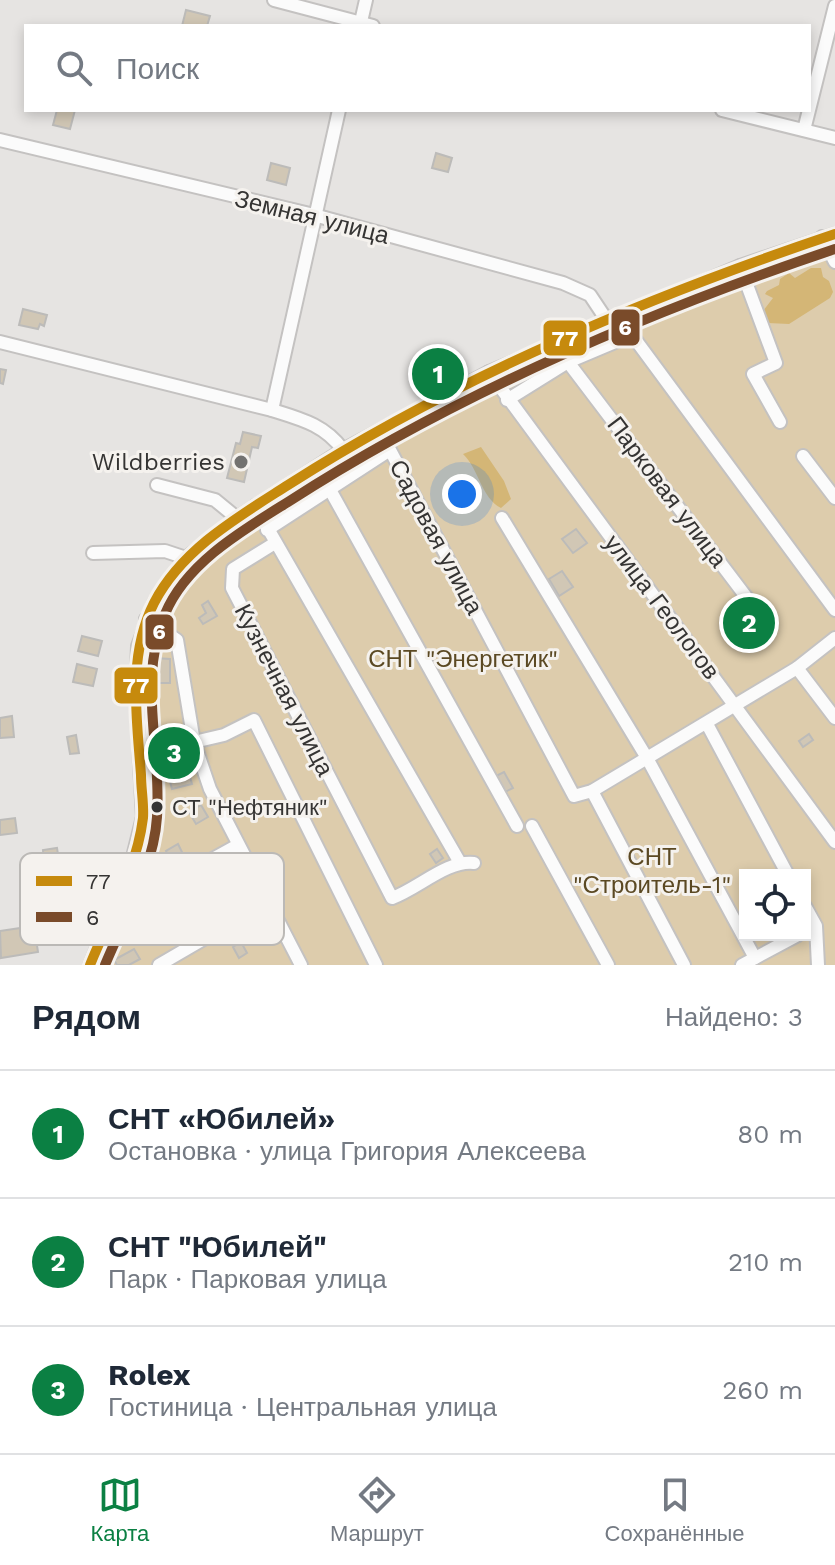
<!DOCTYPE html>
<html lang="ru">
<meta charset="utf-8">
<style>
body{margin:0;font-family:"Work Sans",sans-serif;background:#f6f6f7;color:#1f2937}
.controls{position:absolute;right:24px;bottom:24px;display:grid;overflow:hidden;border-radius:0px;box-shadow:0 4px 12px #0003}
.controls button{width:72px;height:72px;display:grid;place-items:center;padding:0;border:0;border-bottom:2px solid #e0e1e3;background:#fff;color:#1f2937;font:40px sans-serif}
.you{position:absolute;left:462px;top:494px;width:28px;height:28px;margin:-20px;border:6px solid #fff;border-radius:50%;background:#1a73e8;box-shadow:0 0 0 12px #1a73e833}
.badge{display:grid;place-items:center;width:52px;height:52px;border-radius:50%;background:#0b8043;color:#fff;font-size:26px;font-weight:700}
.pin{position:absolute;translate:-50% -50%;border:4px solid #fff;box-shadow:0 2px 8px #0006}
.list{margin:0;padding:0;list-style:none}
h2{display:flex;justify-content:space-between;align-items:center;height:104px;margin:0;padding:0 32px;font-size:34px}
h2 small{font-size:26px;font-weight:400;color:#747a83}
.list li{display:grid;grid-template-columns:52px 1fr auto;gap:24px;align-items:center;box-sizing:border-box;height:128px;padding:0 32px;border-top:2px solid #e0e1e3}
.list b{display:block;font-size:30px;white-space:nowrap}
.list p{margin:0;font-size:26px;white-space:nowrap;color:#747a83}
.list em{font-size:26px;font-style:normal;color:#747a83}
.icon{flex:none;width:44px;height:44px;fill:none;stroke:currentColor;stroke-width:2;stroke-linecap:round;stroke-linejoin:round}
.map{position:relative;flex:none;width:835px;height:965px;overflow:hidden}
.search{position:absolute;background:#fff;box-shadow:0 4px 12px #0003;left:24px;right:24px;top:24px;height:88px;display:flex;align-items:center;gap:20px;box-sizing:border-box;padding:0 28px;border-radius:0px;color:#747a83;font-size:30px}
.sheet{height:488px;background:#fff}
nav{display:flex;justify-content:space-around;align-items:center;box-sizing:border-box;height:112px;border-top:2px solid #e0e1e3;background:#fff;font-size:22px;color:#747a83}
nav a{display:grid;justify-items:center;gap:4px}
nav .on{color:#0b8043}
.map>svg:first-child{display:block}
.green{fill:#ddccac;fill-rule:evenodd}
.water{fill:#d4b676}
.building{fill:#d1c7b5;stroke:#bcbbb9;stroke-width:2}
.lines{fill:none;stroke-linecap:round;stroke-linejoin:round}
.street-casing{stroke:#c4c2c1;stroke-width:16}
.street{stroke:#fbfbfb;stroke-width:12}
.bus-1-casing{stroke:#f5f2ee;stroke-width:16}
.bus-2-casing{stroke:#f5f2ee;stroke-width:16}
.bus-1{stroke:#c68a0d;stroke-width:10}
.bus-2{stroke:#7a4b2a;stroke-width:10}
.poi-dot{fill:#737270;stroke:#f5f2ee;stroke-width:3}
.bus-dot{fill:#353433;stroke:#f5f2ee;stroke-width:3}
.labels{text-anchor:middle;dominant-baseline:central;stroke-width:6;stroke-linejoin:round;paint-order:stroke}
.bus-label{font-size:22px;fill:#353433;stroke:#f5f2ee;text-anchor:start}
.street-label{font-size:24px;fill:#353433;stroke:#f5f2ee}
.poi-label{font-size:24px;fill:#353433;stroke:#f5f2ee;text-anchor:end}
.park-label{font-size:24px;fill:#5b4923;stroke:#f5f2ee}
.key{fill:#f5f2ee;stroke:#bbb9b6;stroke-width:2}
.key-label{font-size:22px;fill:#353433}
.line-badge{stroke:#f5f2ee;stroke-width:3}
.badge-label{font-size:22px;text-anchor:middle;font-weight:bold;fill:#fff}
</style>
<div class="map">
<svg width="835" height="965" viewBox="0 0 835 965">
<rect width="100%" height="100%" fill="#e6e4e2"/>
<path class="green" d="M835,254V965H102L132,902L161,812L150,672L162,624L206,561L324,480L438,412L775,270ZM745,875H805V935H745Z"/>
<g class="water">
<path d="M811,268H821L823,277L829,281L833,292L830,298L789,324L768,323L763,311L773,298L765,294L767,291L779,285L780,279L789,273L795,278Z"/>
<path d="M481,447L504,481L511,499L501,508C481,498 479,469 463,454Z"/>
</g>
<g class="building">
<path d="M186,10L210,16L207,26H182Z"/>
<path d="M57,110H75L70,129L53,125Z"/>
<path d="M436,153L452,158L448,172L432,168Z"/>
<path d="M271,163L290,168L286,185L267,180Z"/>
<path d="M23,309L47,315L44,326L40,324L38,329L19,325Z"/>
<path d="M0,369L6,370L3,384L0,383Z"/>
<path d="M243,432L261,436L258,448L252,447L244,482L227,478L236,443L240,444Z"/>
<path d="M576,529L587,543L573,553L562,539Z"/>
<path d="M562,571L573,587L559,596L549,579Z"/>
<path d="M208,601L217,616L203,624L199,618L206,613L202,605Z"/>
<path d="M82,636L102,641L98,656L78,651Z"/>
<path d="M155,658L170,659V683H155Z"/>
<path d="M77,664L97,669L93,686L73,682Z"/>
<path d="M12,716L14,737L0,738V718Z"/>
<path d="M809,734L813,740L803,747L799,741Z"/>
<path d="M76,735L79,753L70,754L67,737Z"/>
<path d="M181,743L192,784L172,789L161,748Z"/>
<path d="M504,772L513,788L501,794L492,778Z"/>
<path d="M201,805L208,817L196,824L189,812Z"/>
<path d="M15,818L17,833L0,835V820Z"/>
<path d="M178,844L182,852L170,859L166,851Z"/>
<path d="M57,848L59,861L44,863L43,850Z"/>
<path d="M437,849L443,858L436,863L430,854Z"/>
<path d="M34,926L38,952L1,958L0,931Z"/>
<path d="M241,942L247,953L239,958L233,947Z"/>
<path d="M134,949L140,959L129,965H117L114,960Z"/>
</g>
<g class="lines">
<g class="street-casing">
<g id="street">
<path d="M274,0L373,26"/>
<path d="M360,26L366,0"/>
<path d="M722,110L835,138"/>
<path d="M804,130L835,6"/>
<path d="M0,140L314,215L563,283L590,295L608,322"/>
<path d="M822,237L835,262"/>
<path d="M740,266L776,363L753,374L780,422"/>
<path d="M0,342L272,410C301,419 325,425 343,450"/>
<path d="M568,362L766,623"/>
<path d="M489,372L835,842"/>
<path d="M507,400L568,362L632,335L835,610"/>
<path d="M272,410L339,110"/>
<path d="M803,456L835,498"/>
<path d="M157,485L215,500L237,518"/>
<path d="M329,488L517,826"/>
<path d="M255,506L459,861"/>
<path d="M267,530L390,450L574,796L592,791L647,758L502,518"/>
<path d="M275,543L233,569L232,588L392,898C419,888 447,860 474,863"/>
<path d="M93,553L165,551L186,558"/>
<path d="M146,619L177,640L194,742L210,789L301,965"/>
<path d="M797,668L835,718"/>
<path d="M707,724L788,875"/>
<path d="M194,742L224,735L254,720L376,965"/>
<path d="M592,791L684,965"/>
<path d="M532,826L608,965"/>
<path d="M153,892L238,845"/>
<path d="M805,906L816,926L818,965"/>
<path d="M755,958L647,758L797,668L835,638"/>
<path d="M90,965L131,865L143,817L136,694L138,646L154,603L186,558L237,518L343,450L489,372L740,266L835,234"/>
<path d="M159,965L269,901"/>
<path d="M742,965L798,935"/>
</g>
</g>
<use href="#street" class="street"/>
<g class="bus-1-casing">
<path id="bus-1" d="M90,965C109,918 137,868 143,818C144,804 141,789 141,775C137,719 127,656 154,603C182,549 238,517 288,485C457,377 645,298 835,234"/>
</g>
<g class="bus-2-casing">
<path id="bus-2" d="M105,965C124,919 154,867 157,817C162,746 137,684 165,614C186,563 243,530 288,502C457,393 645,313 835,249"/>
</g>
<use href="#bus-1" class="bus-1"/>
<use href="#bus-2" class="bus-2"/>
</g>
<circle class="poi-dot" cx="241" cy="462" r="8"/>
<circle class="bus-dot" cx="157" cy="807" r="7"/>
<g class="labels">
<g class="bus-label">
<text x="172" y="807">СТ "Нефтяник"</text>
</g>
<g class="street-label">
<text transform="translate(312 217) rotate(14)">Земная улица</text>
<text transform="translate(667 492) rotate(53)">Парковая улица</text>
<text transform="translate(436 537) rotate(62)">Садовая улица</text>
<text transform="translate(662 607) rotate(53)">улица Геологов</text>
<text transform="translate(284 690) rotate(63)">Кузнечная улица</text>
</g>
<g class="poi-label">
<text x="225" y="462">Wildberries</text>
</g>
<g class="park-label">
<text x="463" y="659">СНТ "Энергетик"</text>
<text x="652" y="857">СНТ<tspan x="652" dy="28">"Строитель-1"</tspan></text>
</g>
</g>
<rect x="20" y="853" width="264" height="92" rx="12" class="key"/>
<rect x="36" y="876" width="36" height="10" fill="#c68a0d"/>
<rect x="36" y="912" width="36" height="10" fill="#7a4b2a"/>
<g class="key-label">
<text x="86" y="889">77</text>
<text x="86" y="925">6</text>
</g>
<g class="line-badge">
<rect x="610" y="308" width="31" height="39" rx="8" fill="#7a4b2a"/>
<rect x="542" y="319" width="46" height="38" rx="8" fill="#c68a0d"/>
<rect x="144" y="613" width="31" height="38" rx="8" fill="#7a4b2a"/>
<rect x="113" y="666" width="46" height="39" rx="8" fill="#c68a0d"/>
</g>
<g class="badge-label">
<text x="625" y="335">6</text>
<text x="565" y="346">77</text>
<text x="159" y="639">6</text>
<text x="136" y="693">77</text>
</g>
</svg>
<div class="controls">
<button><svg class="icon" aria-label="locate" viewBox="0 0 24 24"><circle cx="12" cy="12" r="6"/><path d="M12 2v4M12 18v4M2 12h4M18 12h4"/></svg></button>
</div>
<div class="you"></div>
<div class="pin badge" style="left:438px;top:374px">1</div>
<div class="pin badge" style="left:749px;top:623px">2</div>
<div class="pin badge" style="left:174px;top:753px">3</div>
<div class="search"><svg class="icon" aria-label="search" viewBox="0 0 24 24"><circle cx="10" cy="10" r="6"/><path d="M15 15l6 6"/></svg>Поиск</div>
</div>
<section class="sheet">
<h2>Рядом<small>Найдено: 3</small></h2>
<ul class="list">
<li><span class="badge">1</span><div><b>СНТ «Юбилей»</b><p>Остановка · улица Григория Алексеева</p></div><em>80 m</em></li>
<li><span class="badge">2</span><div><b>СНТ &quot;Юбилей&quot;</b><p>Парк · Парковая улица</p></div><em>210 m</em></li>
<li><span class="badge">3</span><div><b>Rolex</b><p>Гостиница · Центральная улица</p></div><em>260 m</em></li>
</ul>
</section>
<nav>
<a class="on"><svg class="icon" aria-label="map" viewBox="0 0 24 24"><path d="M3 6l6-2 6 2 6-2v14l-6 2-6-2-6 2zM9 4v14M15 6v14"/></svg>Карта</a>
<a><svg class="icon" aria-label="directions" viewBox="0 0 24 24"><path d="M12 3l9 9-9 9-9-9zM9 14v-3h6M13 9l2 2-2 2"/></svg>Маршрут</a>
<a><svg class="icon" aria-label="saved" viewBox="0 0 24 24"><path d="M7 4h10v16l-5-4-5 4z"/></svg>Сохранённые</a>
</nav>
